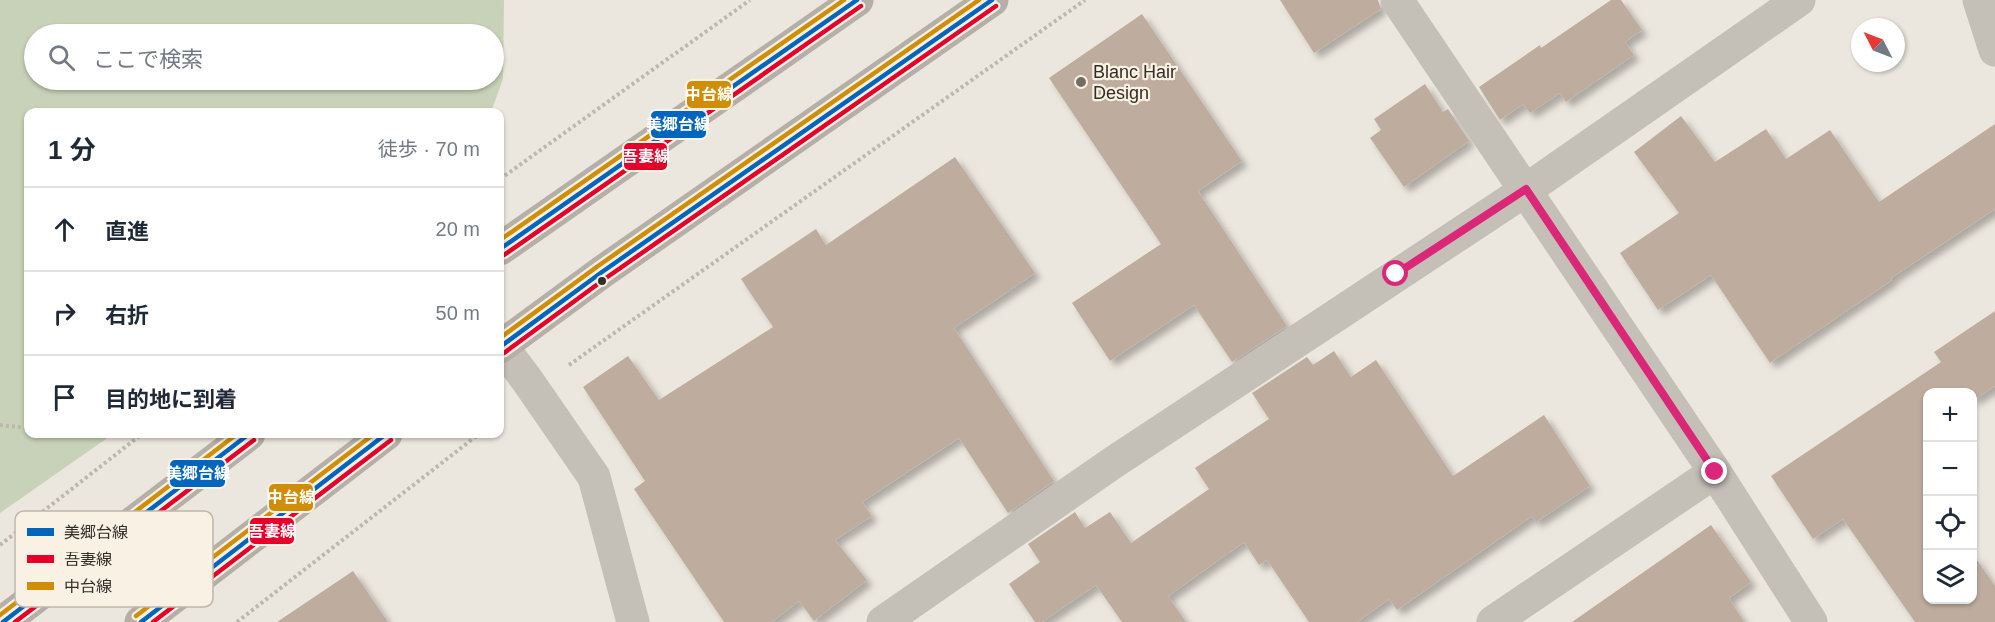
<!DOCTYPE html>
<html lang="ja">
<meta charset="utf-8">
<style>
body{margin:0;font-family:Helvetica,"Noto Sans JP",sans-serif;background:#f6f6f7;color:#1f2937}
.controls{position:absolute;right:18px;bottom:18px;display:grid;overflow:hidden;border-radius:12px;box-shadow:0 2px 4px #0004}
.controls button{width:54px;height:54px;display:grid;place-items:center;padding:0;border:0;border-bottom:2px solid #e0e1e3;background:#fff;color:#1f2937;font:30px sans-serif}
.compass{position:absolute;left:1851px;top:18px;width:54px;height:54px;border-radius:50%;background:#fff;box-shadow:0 2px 4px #0004;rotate:312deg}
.stop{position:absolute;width:18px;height:18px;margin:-14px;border:4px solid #db2777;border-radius:50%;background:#fff}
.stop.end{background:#db2777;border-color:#fff;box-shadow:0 2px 6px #0008}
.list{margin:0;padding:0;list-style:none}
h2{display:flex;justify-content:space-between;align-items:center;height:78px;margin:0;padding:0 24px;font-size:26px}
h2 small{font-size:20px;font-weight:400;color:#747a83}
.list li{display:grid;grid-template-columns:39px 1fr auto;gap:18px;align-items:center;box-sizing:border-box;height:84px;padding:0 24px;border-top:2px solid #e0e1e3}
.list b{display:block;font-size:22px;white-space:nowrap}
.list em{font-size:20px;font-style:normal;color:#747a83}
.icon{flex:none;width:33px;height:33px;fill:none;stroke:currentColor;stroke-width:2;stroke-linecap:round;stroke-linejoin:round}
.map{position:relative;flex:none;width:1995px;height:622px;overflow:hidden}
.search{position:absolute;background:#fff;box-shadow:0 2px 4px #0004;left:24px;top:24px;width:480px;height:66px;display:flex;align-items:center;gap:15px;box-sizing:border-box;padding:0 21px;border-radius:33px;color:#747a83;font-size:22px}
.panel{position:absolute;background:#fff;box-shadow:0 2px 4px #0004;left:24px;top:108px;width:480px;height:330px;border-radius:12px}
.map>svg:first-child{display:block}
.green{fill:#c8d2b8;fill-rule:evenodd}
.building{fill:#bead9f;filter:url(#shadow)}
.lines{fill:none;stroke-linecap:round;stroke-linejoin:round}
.path{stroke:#bdb7af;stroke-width:4;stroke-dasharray:3 3;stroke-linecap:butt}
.street{stroke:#c4bfb7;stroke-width:33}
.secondary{stroke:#b5afa7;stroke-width:33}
.bus-1-casing{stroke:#f9f2e4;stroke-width:9}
.bus-2-casing{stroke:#f9f2e4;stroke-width:9}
.bus-3-casing{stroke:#f9f2e4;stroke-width:9}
.bus-1{stroke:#0065bd;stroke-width:4.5}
.bus-2{stroke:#e4002b;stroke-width:4.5}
.bus-3{stroke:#d08e08;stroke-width:4.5}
.route{stroke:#db2777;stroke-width:8}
.poi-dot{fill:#746d66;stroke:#f9f2e4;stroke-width:2}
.bus-dot{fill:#342c26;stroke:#f9f2e4;stroke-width:2}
.labels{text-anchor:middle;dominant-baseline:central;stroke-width:4.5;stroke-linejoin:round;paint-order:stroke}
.poi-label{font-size:18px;fill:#342c26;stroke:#f9f2e4;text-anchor:start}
.key{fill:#f9f2e4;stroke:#beb7ab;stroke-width:1.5}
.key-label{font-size:16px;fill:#342c26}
.line-badge{stroke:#f9f2e4;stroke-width:2}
.badge-label{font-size:16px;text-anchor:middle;font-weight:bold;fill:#fff}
</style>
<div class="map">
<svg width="1995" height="622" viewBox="0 0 1995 622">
<defs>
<filter id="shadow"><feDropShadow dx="5.5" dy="5.5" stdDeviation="3" flood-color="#0004"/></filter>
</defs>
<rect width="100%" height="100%" fill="#ebe7de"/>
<path class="green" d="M0,0H504L503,79L491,112H28V434H113L0,513ZM34,34H494V80H34Z"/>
<g class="building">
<path d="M1280,0H1378L1381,9L1314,53Z"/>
<path d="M1611,0H1621L1642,30L1625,42L1634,55L1566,102L1560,93L1530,113L1523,104L1500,120L1479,87L1540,45L1541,48Z"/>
<path d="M1142,14L1242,161L1198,191L1287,326L1232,362L1194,305L1110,361L1072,303L1161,244L1049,78Z"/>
<path d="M1425,84L1443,112L1448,109L1469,141L1404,187L1370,138L1381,130L1374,119Z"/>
<path d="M1681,116L1715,162L1766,129L1786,159L1830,130L1879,202L1995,124V209L1891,278L1892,280L1770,363L1711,275L1658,310L1620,253L1679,213L1634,152Z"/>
<path d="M955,157L1035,273L954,328L1054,481L1008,513L959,438L862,502L872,516L835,540L867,580L814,621L799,601L772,622H724L634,489L645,481L583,387L628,356L659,400L773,327L741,279L816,229L826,245Z"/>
<path d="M1995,311V386L1972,401V393H1928V600H1972V553L1995,586V622H1915L1843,519L1813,539L1771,476L1941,362L1934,352Z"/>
<path d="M1334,351L1351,377L1376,360L1453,476L1544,415L1590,486L1536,522L1532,516L1397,610L1389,599L1357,622H1309L1267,560L1259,565L1244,542L1168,596L1186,622H1122L1096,585L1042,622H1035L1009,584L1040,562L1028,544L1075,512L1085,528L1110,512L1131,543L1209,489L1195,468L1269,419L1252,393L1307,357L1313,365Z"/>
<path d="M1711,525L1751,582L1729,598L1744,622H1572Z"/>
<path d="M353,571L388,622H277Z"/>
</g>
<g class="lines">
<g class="path">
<path d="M500,179L750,0"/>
<path d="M569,365L1085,0"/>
<path d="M0,425L28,428"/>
<path d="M0,545L142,434"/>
<path d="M237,622L479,434"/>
</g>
<g class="street">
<path d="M1397,0L1715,472L1811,622"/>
<path d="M1979,0L1995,50"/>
<path d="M500,344L527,380L594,477L633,622"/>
<path d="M141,517L193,581"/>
<path d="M883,622L1114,462L1526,190L1799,0"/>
<path d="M1493,622L1715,472"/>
</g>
<g class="secondary">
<path d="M500,249L857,0"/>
<path d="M500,347L602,272L992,0"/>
<path d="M3,622L249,434"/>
<path d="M141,622L386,434"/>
</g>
<g class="bus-1-casing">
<g id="bus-1">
<path d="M500,249L857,0"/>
<path d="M500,347L602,272L992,0"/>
<path d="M3,622L249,434"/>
<path d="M141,622L386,434"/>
</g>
</g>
<g class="bus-2-casing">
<g id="bus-2">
<path d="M504,255L861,6"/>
<path d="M504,353L606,278L996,6"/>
<path d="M15,622L254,440"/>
<path d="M153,622L391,440"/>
</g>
</g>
<g class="bus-3-casing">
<g id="bus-3">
<path d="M500,240L844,0"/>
<path d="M500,338L598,266L979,0"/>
<path d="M0,615L237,434"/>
<path d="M136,616L374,434"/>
</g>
</g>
<use href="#bus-1" class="bus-1"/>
<use href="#bus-2" class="bus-2"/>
<use href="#bus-3" class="bus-3"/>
</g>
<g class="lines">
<path class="route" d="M1396,274L1526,189L1715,472"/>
</g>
<circle class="poi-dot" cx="1081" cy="82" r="6"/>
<circle class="bus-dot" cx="602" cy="281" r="5"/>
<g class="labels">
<g class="poi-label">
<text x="1093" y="72">Blanc Hair<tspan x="1093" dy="21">Design</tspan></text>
</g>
</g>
<rect x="15" y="511" width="198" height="96" rx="9" class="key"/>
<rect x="27" y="528" width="27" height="8" fill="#0065bd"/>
<rect x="27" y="555" width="27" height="8" fill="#e4002b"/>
<rect x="27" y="582" width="27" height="8" fill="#d08e08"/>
<g class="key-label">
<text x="64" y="538">美郷台線</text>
<text x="64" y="565">吾妻線</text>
<text x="64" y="592">中台線</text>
</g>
<g class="line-badge">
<rect x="686" y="80" width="46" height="29" rx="6" fill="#d08e08"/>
<rect x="650" y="110" width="57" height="29" rx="6" fill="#0065bd"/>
<rect x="623" y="142" width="45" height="29" rx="6" fill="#e4002b"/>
<rect x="169" y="459" width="57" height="29" rx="6" fill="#0065bd"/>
<rect x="268" y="483" width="46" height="29" rx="6" fill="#d08e08"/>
<rect x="249" y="517" width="46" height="28" rx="6" fill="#e4002b"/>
</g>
<g class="badge-label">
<text x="709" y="100">中台線</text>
<text x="678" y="130">美郷台線</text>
<text x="646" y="162">吾妻線</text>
<text x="198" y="479">美郷台線</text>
<text x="291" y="503">中台線</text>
<text x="272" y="537">吾妻線</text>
</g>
</svg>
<div class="controls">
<button>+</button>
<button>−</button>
<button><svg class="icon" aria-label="locate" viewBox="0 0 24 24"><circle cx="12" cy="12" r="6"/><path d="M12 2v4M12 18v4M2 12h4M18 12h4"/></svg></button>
<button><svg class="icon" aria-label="layers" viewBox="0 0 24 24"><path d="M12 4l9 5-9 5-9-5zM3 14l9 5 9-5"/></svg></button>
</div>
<svg class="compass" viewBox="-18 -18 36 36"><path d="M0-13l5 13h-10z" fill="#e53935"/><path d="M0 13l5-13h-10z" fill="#747a83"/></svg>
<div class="stop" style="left:1396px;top:274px"></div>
<div class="stop end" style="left:1715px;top:472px"></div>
<div class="search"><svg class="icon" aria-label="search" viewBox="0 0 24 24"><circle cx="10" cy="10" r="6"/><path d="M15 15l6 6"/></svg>ここで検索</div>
<section class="panel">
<h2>1 分<small>徒歩 · 70 m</small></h2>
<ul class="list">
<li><svg class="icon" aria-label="ahead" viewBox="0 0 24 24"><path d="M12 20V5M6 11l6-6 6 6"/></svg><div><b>直進</b></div><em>20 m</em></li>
<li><svg class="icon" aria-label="right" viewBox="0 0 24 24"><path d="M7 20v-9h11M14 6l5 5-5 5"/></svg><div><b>右折</b></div><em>50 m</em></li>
<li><svg class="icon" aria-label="arrive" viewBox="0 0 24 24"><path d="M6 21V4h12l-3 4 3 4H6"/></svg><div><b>目的地に到着</b></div></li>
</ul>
</section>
</div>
